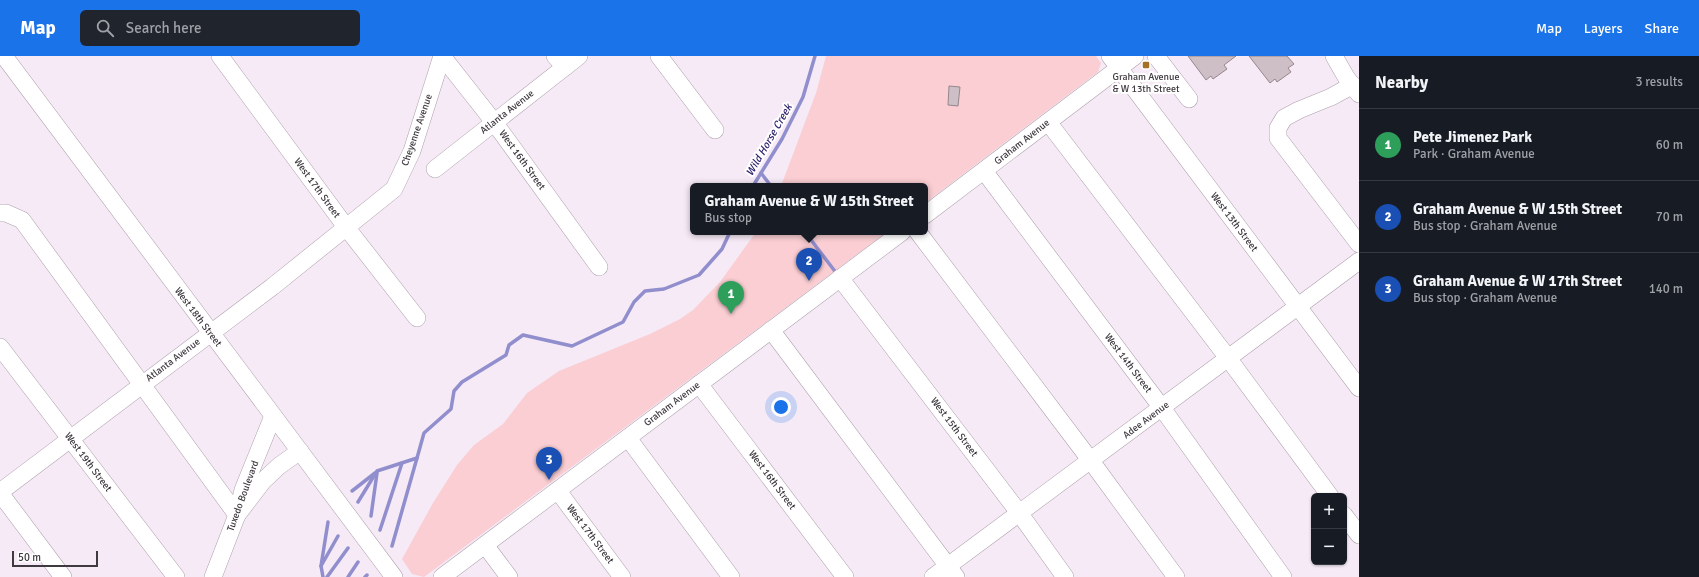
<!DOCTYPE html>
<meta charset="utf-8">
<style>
body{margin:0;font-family:Signika,sans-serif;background:#20242c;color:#f1f3f6}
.controls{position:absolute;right:12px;bottom:12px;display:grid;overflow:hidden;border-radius:6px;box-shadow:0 1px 3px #0004}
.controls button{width:36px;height:36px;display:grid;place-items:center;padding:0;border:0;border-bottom:1px solid #363941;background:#171b24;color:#f1f3f6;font:20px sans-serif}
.scale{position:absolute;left:12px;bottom:10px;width:86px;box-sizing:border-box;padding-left:4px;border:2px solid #3f3a3f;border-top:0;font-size:11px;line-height:14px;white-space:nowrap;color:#3f3a3f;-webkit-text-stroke:3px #fff;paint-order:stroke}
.you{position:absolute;left:781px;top:351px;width:14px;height:14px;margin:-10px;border:3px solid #fff;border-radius:50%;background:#1a73e8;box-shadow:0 0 0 6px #1a73e833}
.badge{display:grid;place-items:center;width:26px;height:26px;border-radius:50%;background:#1a73e8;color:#fff;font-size:13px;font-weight:700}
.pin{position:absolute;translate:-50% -33px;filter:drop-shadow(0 1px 2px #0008)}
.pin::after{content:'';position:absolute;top:21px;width:14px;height:12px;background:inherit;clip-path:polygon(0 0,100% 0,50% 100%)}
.popup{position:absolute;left:690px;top:127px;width:238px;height:52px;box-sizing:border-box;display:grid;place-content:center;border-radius:6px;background:#171b24;filter:drop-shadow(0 1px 3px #0005);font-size:13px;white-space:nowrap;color:#9ea1a6}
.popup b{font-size:15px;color:#f1f3f6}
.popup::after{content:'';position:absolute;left:50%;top:100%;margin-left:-8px;border:8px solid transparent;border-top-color:#171b24}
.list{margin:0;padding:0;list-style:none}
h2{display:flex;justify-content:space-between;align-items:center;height:52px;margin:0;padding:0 16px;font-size:17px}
h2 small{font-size:13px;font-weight:400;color:#9ea1a6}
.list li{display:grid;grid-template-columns:26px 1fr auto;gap:12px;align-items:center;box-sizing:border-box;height:72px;padding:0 16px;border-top:1px solid #363941}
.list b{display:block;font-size:15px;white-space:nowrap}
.list p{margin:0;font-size:13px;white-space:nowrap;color:#9ea1a6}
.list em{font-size:13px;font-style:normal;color:#9ea1a6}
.icon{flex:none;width:22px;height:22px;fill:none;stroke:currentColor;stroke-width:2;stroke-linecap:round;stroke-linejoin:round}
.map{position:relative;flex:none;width:1359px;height:521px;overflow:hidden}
header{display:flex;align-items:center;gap:24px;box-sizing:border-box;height:56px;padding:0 20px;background:#1a73e8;color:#fff}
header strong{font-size:19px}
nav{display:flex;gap:22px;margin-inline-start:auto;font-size:14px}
.search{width:280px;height:36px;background:#20242c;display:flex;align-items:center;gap:10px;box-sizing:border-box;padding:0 14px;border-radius:6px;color:#9ea1a6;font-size:15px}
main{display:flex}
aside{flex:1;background:#171b24}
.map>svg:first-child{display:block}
.green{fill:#faced3}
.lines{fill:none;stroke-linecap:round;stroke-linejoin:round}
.stream{stroke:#908ecd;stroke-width:3.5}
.building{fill:#cebec5;stroke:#96878d}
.minor-casing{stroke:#ada1ac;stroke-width:18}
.minor{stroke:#fff;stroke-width:17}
.poi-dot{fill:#a37227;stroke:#fff;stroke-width:1.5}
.labels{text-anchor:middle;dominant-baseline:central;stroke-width:4;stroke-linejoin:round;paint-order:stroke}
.poi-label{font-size:10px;fill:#3f3a3f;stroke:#fff}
.street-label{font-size:10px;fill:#3f3a3f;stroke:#fff}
.water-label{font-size:11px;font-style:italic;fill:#2f226d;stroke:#fff}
</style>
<header>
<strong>Map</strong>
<div class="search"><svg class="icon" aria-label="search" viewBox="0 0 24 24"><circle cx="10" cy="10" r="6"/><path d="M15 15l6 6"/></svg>Search here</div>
<nav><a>Map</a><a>Layers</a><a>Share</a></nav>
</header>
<main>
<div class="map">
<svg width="1359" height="521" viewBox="0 0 1359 521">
<rect width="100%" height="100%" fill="#f6eaf6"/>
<g class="green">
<path d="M826,0H1096L1101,7L1098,16L925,147V130H781L816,37Z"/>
<path d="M756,176H887L424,521L412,518L402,503L433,447L457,409L474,389L503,368L527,337L559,315L650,278L680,263L693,254L720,226Z"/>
</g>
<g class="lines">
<g class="stream">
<path d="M761,117L771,130"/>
<path d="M753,130L782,83L803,41L815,0"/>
<path d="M805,176L837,218"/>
<path d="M352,435L375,417"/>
<path d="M358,446L377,415L417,402L424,377L451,353L454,335L462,326L506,299L509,289L523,279L572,290L623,266L634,246L645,235L664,233L699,219L722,193L730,176"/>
<path d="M371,460L377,417"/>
<path d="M380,474L402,407"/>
<path d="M392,490L417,402"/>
<path d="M321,510L328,466"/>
<path d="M323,521L321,510L338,480"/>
<path d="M327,521L348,492"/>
<path d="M348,521L358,506"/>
<path d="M365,521L367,519"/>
</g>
</g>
<g class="building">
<path d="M1188,0H1236L1224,9L1227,13L1213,23L1211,20L1206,24Z"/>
<path d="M1249,0H1287L1294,8L1288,12L1291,16L1277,26L1275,23L1270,27Z"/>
<path d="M949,30L960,31L958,50L948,49Z"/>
</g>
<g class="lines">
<g class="minor-casing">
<g id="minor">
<path d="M4,0L394,521"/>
<path d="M220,0L346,171L417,262"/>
<path d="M442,0L494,66L599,211"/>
<path d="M555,0L565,11"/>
<path d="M659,0L715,74"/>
<path d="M1110,0L1359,332"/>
<path d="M1156,0L1189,43"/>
<path d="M1334,0L1346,21L1359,38"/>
<path d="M1353,29L1331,41L1299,54L1284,62L1278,72V82L1359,188"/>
<path d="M1048,66L1228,302L1330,440"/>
<path d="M435,113L579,0"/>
<path d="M984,115L1162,352L1283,521"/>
<path d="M0,157H6L22,164L237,459L263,425L279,410L300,395"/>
<path d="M925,159L1135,0"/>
<path d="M918,176L1091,405L1176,521"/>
<path d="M840,222L1020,458L1065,521"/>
<path d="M771,274L956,521"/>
<path d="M0,291L176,521"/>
<path d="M699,328L845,521"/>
<path d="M628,382L731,521"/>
<path d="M558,435L622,521"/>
<path d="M0,436L272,231L394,133L412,95L442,0"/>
<path d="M0,437L63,521"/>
<path d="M1344,459L1359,479"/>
<path d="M485,489L509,521"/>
<path d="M213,521L237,459L243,434L273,360"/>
<path d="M442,521L902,176"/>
<path d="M933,521L1359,205"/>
</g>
</g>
<use href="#minor" class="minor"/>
</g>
<rect class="poi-dot" x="1142" y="5" width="8" height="8" rx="2"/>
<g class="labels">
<g class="poi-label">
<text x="1146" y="21">Graham Avenue<tspan x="1146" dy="12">&amp; W 13th Street</tspan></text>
</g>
<g class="street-label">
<text transform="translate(507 56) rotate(-38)">Atlanta Avenue</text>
<text transform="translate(417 74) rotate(-71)">Cheyenne Avenue</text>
<text transform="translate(1022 86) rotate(-38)">Graham Avenue</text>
<text transform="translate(522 104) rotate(54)">West 16th Street</text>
<text transform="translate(317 132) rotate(54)">West 17th Street</text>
<text transform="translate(1234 166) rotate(53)">West 13th Street</text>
<text transform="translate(198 261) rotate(53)">West 18th Street</text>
<text transform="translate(173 304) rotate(-37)">Atlanta Avenue</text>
<text transform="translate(1128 307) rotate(53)">West 14th Street</text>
<text transform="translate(672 348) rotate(-37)">Graham Avenue</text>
<text transform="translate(1146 364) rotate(-37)">Adee Avenue</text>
<text transform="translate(954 371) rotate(53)">West 15th Street</text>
<text transform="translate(88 406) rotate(53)">West 19th Street</text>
<text transform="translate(772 424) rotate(53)">West 16th Street</text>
<text transform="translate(243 440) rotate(-70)">Tuxedo Boulevard</text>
<text transform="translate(590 478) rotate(53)">West 17th Street</text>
</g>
<g class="water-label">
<text transform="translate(769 84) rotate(-60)">Wild Horse Creek</text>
</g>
</g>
</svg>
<div class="controls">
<button>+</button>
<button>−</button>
</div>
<div class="scale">50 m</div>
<div class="you"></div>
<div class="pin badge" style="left:731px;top:258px;background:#2e9e5b">1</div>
<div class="pin badge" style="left:809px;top:225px;background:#1a4fb4">2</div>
<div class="popup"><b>Graham Avenue &amp; W 15th Street</b>Bus stop</div>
<div class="pin badge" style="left:549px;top:424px;background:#1a4fb4">3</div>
</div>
<aside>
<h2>Nearby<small>3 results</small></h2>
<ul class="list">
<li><span class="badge" style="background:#2e9e5b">1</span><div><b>Pete Jimenez Park</b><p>Park · Graham Avenue</p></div><em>60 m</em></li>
<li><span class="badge" style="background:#1a4fb4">2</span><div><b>Graham Avenue &amp; W 15th Street</b><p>Bus stop · Graham Avenue</p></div><em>70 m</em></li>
<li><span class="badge" style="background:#1a4fb4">3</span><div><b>Graham Avenue &amp; W 17th Street</b><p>Bus stop · Graham Avenue</p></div><em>140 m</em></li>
</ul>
</aside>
</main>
